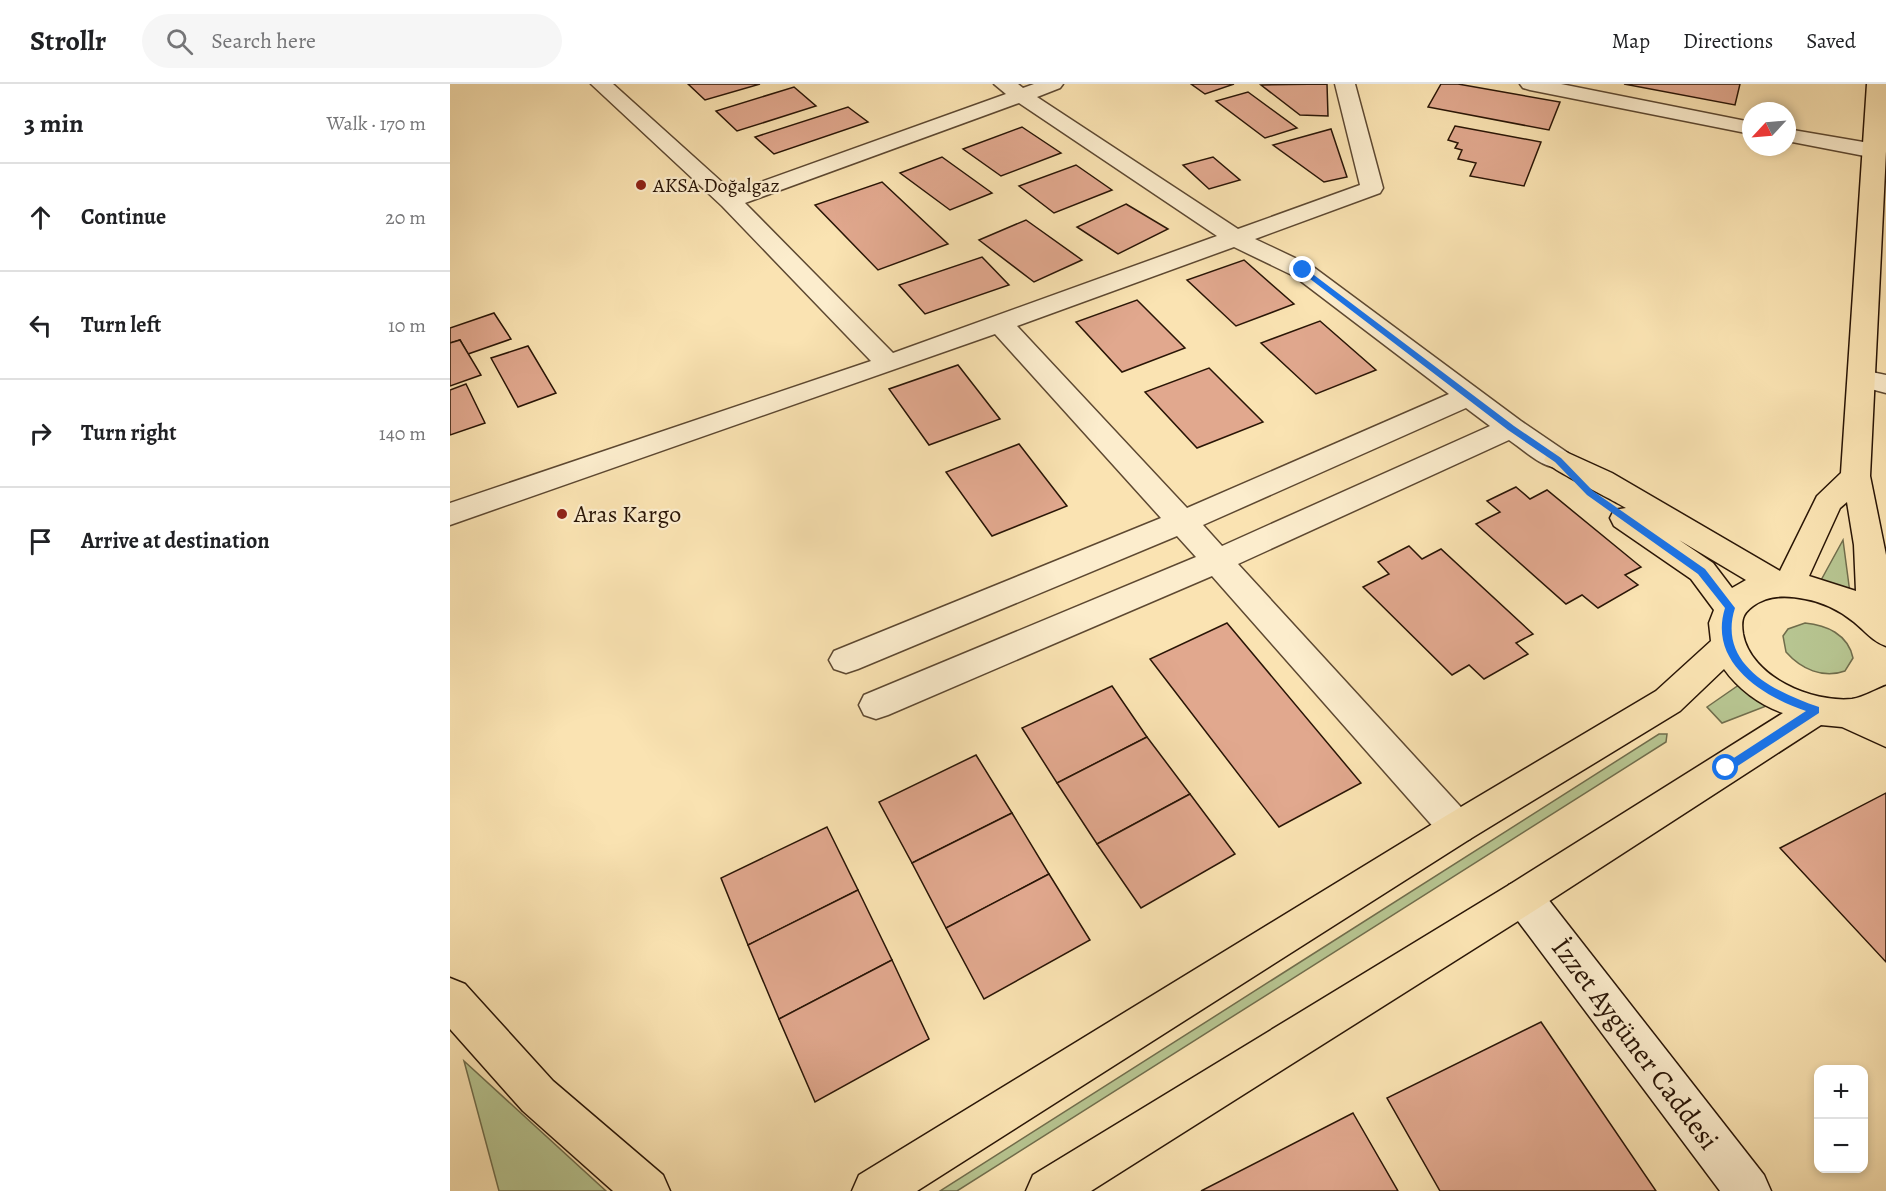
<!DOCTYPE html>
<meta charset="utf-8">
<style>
body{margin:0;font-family:Alegreya,serif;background:#f6f6f6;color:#202124}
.controls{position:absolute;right:18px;bottom:18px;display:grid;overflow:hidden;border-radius:12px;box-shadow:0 3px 9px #0003}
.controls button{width:54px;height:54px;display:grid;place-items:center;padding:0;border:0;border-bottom:2px solid #e0e0e0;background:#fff;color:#202124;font:30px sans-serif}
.compass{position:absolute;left:1292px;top:18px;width:54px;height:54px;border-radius:50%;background:#fff;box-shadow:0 3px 9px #0003;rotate:244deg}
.stop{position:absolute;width:18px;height:18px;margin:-14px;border:4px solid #1a73e8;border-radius:50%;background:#fff}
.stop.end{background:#1a73e8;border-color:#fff;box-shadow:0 2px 6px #0008}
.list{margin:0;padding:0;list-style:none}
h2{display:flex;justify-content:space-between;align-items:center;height:78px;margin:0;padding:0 24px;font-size:26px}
h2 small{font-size:20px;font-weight:400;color:#757577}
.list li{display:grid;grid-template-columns:39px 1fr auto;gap:18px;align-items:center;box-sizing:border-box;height:108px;padding:0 24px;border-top:2px solid #e0e0e0}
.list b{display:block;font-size:22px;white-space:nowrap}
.list em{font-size:20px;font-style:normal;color:#757577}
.icon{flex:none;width:33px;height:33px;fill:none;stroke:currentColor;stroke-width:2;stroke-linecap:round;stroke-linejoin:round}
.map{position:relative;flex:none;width:1436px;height:1107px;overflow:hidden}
header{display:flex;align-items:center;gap:36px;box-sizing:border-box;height:84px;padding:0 30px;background:#fff;border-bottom:2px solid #e0e0e0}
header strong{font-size:28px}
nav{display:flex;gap:33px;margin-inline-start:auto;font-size:21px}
.search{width:420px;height:54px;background:#f6f6f6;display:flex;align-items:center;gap:15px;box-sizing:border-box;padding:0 21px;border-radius:33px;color:#757577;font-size:22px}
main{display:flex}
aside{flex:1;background:#fff}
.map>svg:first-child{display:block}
.green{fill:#b7c591;stroke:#706d4c;stroke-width:1.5}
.building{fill:#e1a88e;stroke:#291506;stroke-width:1.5}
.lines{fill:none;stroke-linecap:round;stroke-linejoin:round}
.street-casing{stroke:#5d4831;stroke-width:3}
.secondary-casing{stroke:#291506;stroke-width:3}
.primary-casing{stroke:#291506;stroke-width:3}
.street{fill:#fcedcd;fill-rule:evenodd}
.secondary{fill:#fcedcd;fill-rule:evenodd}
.primary{fill:#fae3b2;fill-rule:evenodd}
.route{fill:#1a73e8}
.poi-dot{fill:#8f2418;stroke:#fcedcd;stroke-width:2}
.labels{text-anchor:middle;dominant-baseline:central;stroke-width:4.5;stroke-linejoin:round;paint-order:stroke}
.far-poi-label{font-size:20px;fill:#291506;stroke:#fcedcd;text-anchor:start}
.poi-label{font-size:24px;fill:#291506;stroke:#fcedcd;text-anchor:start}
.near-street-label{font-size:28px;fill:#291506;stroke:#fcedcd}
</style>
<header>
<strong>Strollr</strong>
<div class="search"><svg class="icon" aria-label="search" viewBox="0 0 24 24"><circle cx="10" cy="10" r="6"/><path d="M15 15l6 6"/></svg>Search here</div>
<nav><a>Map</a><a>Directions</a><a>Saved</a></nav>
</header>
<main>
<aside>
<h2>3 min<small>Walk · 170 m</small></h2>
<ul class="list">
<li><svg class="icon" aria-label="ahead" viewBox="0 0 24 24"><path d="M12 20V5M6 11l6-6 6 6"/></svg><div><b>Continue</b></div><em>20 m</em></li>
<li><svg class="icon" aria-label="left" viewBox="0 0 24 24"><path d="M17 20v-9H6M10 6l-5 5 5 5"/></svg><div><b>Turn left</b></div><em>10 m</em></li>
<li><svg class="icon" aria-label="right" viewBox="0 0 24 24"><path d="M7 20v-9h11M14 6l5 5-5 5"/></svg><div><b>Turn right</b></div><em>140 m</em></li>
<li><svg class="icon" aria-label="arrive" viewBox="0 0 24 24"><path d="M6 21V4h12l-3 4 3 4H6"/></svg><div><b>Arrive at destination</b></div></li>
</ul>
</aside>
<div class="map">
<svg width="1436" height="1107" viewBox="0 0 1436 1107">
<rect width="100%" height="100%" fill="#fae3b2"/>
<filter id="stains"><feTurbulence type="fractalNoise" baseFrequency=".00333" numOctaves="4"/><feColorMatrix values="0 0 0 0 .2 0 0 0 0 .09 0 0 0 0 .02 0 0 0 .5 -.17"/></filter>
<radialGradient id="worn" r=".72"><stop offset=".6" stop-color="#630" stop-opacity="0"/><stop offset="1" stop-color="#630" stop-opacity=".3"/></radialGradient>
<g class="green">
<path d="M1393,456L1400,509L1370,498Z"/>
<path d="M1355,539C1376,541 1398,550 1403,574L1395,587C1373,595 1351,585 1336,568L1333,552L1338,545Z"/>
<path d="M1299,594L1324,619L1272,639L1257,623Z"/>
<path d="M1209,650H1217L1216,658L507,1107H490Z"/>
<path d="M14,977L156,1107H49Z"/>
</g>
<g class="building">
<path d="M238,0H310L255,16Z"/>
<path d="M741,0H784L755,10Z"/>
<path d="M877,0L878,32L850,31L811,1Z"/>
<path d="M991,0H1008L1110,18L1099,46L978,23Z"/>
<path d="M1174,0H1290L1285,21Z"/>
<path d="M344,3L366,22L287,47L266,27Z"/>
<path d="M798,8L847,44L815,54L766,17Z"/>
<path d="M398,23L418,38L324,70L305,53Z"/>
<path d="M1005,42L1091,58L1074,102L1020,92L1026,79L1008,75L1012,66L1005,64L1008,59L998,56Z"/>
<path d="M572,43L611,69L551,92L513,65Z"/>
<path d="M881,45L897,93L874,98L823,61Z"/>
<path d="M492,73L542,109L500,126L450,89Z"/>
<path d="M763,73L790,96L759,105L733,81Z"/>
<path d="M626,81L662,106L604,129L569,102Z"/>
<path d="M432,98L498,160L428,186L365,121Z"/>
<path d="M676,120L718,145L668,170L627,143Z"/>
<path d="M576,136L632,176L584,198L529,156Z"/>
<path d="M532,173L559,201L475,230L449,201Z"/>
<path d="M794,176L844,220L786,242L737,196Z"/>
<path d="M687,216L735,264L672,288L626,238Z"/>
<path d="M44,229L61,255L18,270L10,256L0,259V244Z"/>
<path d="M870,237L926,286L866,310L811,259Z"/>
<path d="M10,256L31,291L0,302V259Z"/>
<path d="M78,262L106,309L68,323L41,274Z"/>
<path d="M508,281L550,335L479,361L439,305Z"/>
<path d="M759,284L813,338L747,364L695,308Z"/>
<path d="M16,300L35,339L0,351V306Z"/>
<path d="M569,360L617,422L542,452L496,388Z"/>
<path d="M1066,403L1080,415L1097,406L1191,483L1175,491L1188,501L1148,524L1132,511L1116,520L1026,440L1050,428L1037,417Z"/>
<path d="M959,462L972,475L991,465L1083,550L1066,559L1078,570L1034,595L1019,581L1002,591L913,503L939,490L928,478Z"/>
<path d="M777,539L911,699L829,743L700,575Z"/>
<path d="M662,602L697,653L607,699L572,644Z"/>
<path d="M697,653L740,710L647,760L607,699Z"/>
<path d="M526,671L562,729L462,779L429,718Z"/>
<path d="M1436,709V878L1330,764Z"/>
<path d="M740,710L785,770L691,824L647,760Z"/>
<path d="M562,729L599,790L496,844L462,779Z"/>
<path d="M377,743L408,806L298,861L271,794Z"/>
<path d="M599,790L640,856L534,915L496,844Z"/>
<path d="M408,806L442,876L329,935L298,861Z"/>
<path d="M442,876L479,955L365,1018L329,935Z"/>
<path d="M1091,938L1206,1107H990L937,1014Z"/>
<path d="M903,1029L948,1107H751Z"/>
</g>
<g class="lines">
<g class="street-casing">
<g id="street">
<path d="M141,0H163L283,108L556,10L544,0H568L573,4L584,0H613L610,4L587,13L788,145L910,101L885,0H905L933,104L930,109L805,155L862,182L1071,337L1118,369L1122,376L1118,383C1096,389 1077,368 1059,356L788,480L1020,733L1026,744L1020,755L1007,760L994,755L762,492L438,631L426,635L414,631L409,621L414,611L746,473L727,452L408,585L396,589L384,585L379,576L384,567L711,434L545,250L0,441V419L421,277L272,122ZM569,19L767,152L443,269L295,119ZM784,163L844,192L999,310L737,424L567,242ZM1016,324L1040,342L772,462L753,441Z"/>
<path d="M1070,0H1111L1301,38V50L1080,6L1073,4Z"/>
<path d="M1337,45L1425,60L1433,62L1436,67L1433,72L1425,74L1337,57Z"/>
<path d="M1412,286L1436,291V309L1402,300L1398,294L1402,288Z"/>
</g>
</g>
<g class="secondary-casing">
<path id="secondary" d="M1073,795L1087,801L1314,1091L1321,1107H1270L1059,825L1054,813L1059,801Z"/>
</g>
<g class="primary-casing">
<g id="primary">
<path d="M1417,0H1436V67L1420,392L1436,471V562C1422,557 1415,547 1404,538C1389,526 1373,518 1355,515C1336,511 1318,511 1303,522C1292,530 1291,537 1293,550C1301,593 1362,619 1402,615C1414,613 1425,606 1436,602V663L1392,643L1371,641L1087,825L641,1107H576L583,1091L1059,801L1333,629C1310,621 1288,605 1274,585L1230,627L1020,755L467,1107H402L409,1091L994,733L1206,607L1261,557L1259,539L1264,526L1241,495L1164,442L1160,434L1164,426L1176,424C1160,414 1099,385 1094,376L1098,369L1108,366L1118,369L1162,389L1330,487L1367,412L1391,389ZM1397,418L1404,461L1406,507L1359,492L1390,424ZM1229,456L1296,496L1282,504L1263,479Z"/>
<path d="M0,894L15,900L103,997L213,1091L220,1107H163L73,1027L0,945Z"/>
</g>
</g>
<use href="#street" class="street"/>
<use href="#secondary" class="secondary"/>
<use href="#primary" class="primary"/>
</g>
<path class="route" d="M851,185H856L1064,342L1111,374L1143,407L1255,485L1285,524C1267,580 1324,608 1369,623V629L1280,687H1273V681L1356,627C1312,612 1258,578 1275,524L1248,490L1137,411L1105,378L1058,346L851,188Z"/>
<g class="poi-dot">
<circle cx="191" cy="101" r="6"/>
<circle cx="112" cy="430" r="6"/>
</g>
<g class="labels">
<g class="far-poi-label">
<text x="203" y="101">AKSA Doğalgaz</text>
</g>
<g class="poi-label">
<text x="124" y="430">Aras Kargo</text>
</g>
<g class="near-street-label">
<text transform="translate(1185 960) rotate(53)">İzzet Aygüner Caddesi</text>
</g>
</g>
<rect width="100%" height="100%" filter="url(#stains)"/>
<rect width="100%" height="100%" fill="url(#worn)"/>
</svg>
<div class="controls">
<button>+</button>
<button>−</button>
</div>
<svg class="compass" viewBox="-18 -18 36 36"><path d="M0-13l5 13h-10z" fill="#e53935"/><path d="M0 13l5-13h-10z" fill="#757577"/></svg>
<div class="stop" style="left:1276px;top:684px"></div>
<div class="stop end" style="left:853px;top:186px"></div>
</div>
</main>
